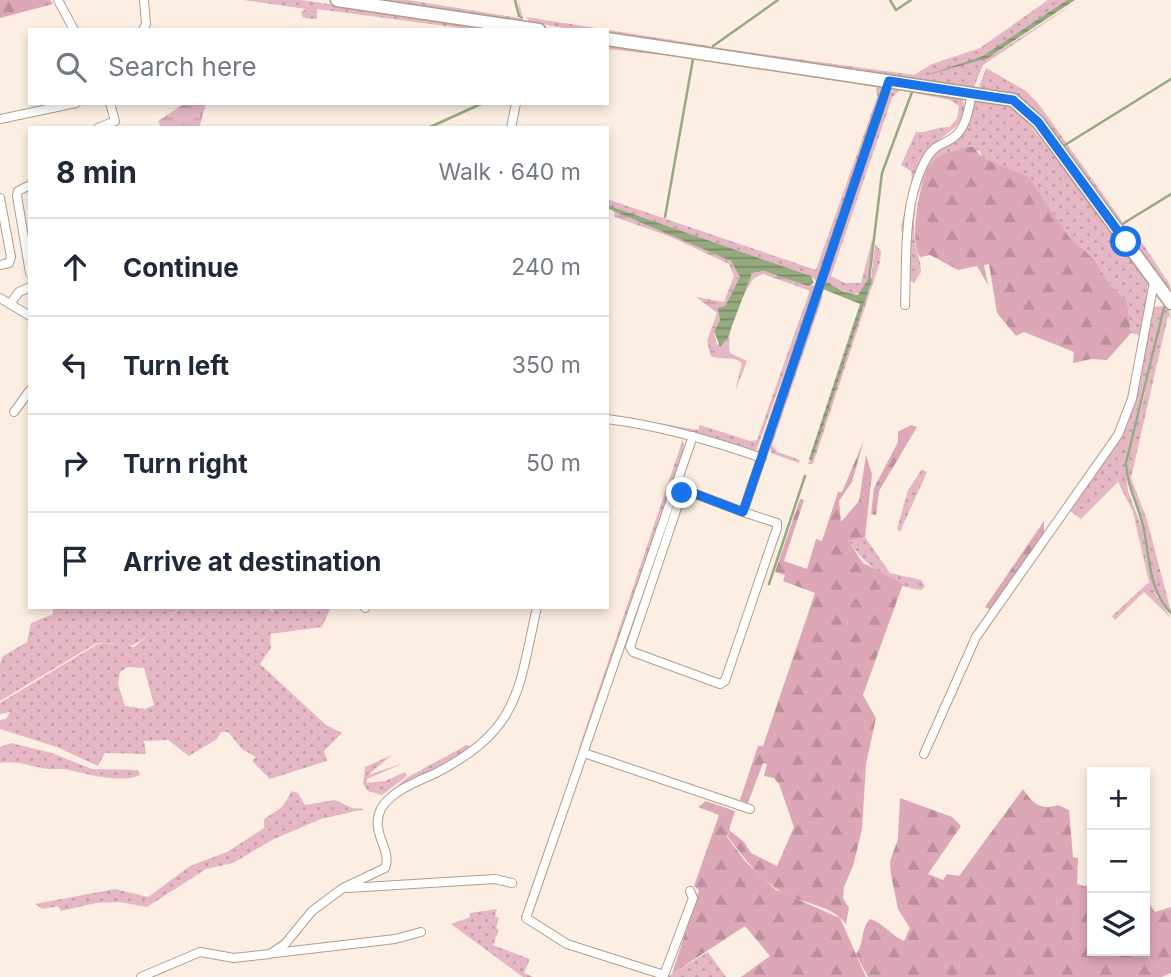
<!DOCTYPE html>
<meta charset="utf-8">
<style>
body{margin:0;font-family:Inter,sans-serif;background:#f6f6f7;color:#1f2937}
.controls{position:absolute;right:21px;bottom:21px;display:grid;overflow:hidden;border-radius:0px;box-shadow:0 4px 10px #0003}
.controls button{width:63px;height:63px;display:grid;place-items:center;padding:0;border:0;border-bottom:2px solid #e0e1e3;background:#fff;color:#1f2937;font:35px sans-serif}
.stop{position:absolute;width:21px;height:21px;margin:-16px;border:5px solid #1a73e8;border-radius:50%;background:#fff}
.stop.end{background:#1a73e8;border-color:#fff;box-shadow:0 2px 7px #0008}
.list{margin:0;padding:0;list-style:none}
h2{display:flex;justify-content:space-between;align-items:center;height:91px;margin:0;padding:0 28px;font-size:30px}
h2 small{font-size:23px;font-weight:400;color:#747a83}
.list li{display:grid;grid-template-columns:46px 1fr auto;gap:21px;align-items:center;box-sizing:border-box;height:98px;padding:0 28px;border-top:2px solid #e0e1e3}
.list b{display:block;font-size:26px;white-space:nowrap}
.list em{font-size:23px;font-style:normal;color:#747a83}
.icon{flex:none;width:38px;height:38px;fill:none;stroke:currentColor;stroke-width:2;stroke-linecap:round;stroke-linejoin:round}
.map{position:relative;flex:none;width:1171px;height:977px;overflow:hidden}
.search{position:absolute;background:#fff;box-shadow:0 4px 10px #0003;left:28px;top:28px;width:581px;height:77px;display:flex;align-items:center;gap:18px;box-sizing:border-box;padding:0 24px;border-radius:0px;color:#747a83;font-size:26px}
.panel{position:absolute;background:#fff;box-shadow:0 4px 10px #0003;left:28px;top:126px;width:581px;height:483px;border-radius:0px}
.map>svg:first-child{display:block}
.grass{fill:url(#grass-dots);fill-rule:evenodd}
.forest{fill:url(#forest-firs)}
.wetland{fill:url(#wetland-marsh)}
.water{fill:url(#water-rules)}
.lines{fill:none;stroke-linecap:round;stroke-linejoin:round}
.stream{stroke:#95aa7e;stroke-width:2.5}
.street-casing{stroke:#b19d8a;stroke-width:10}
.secondary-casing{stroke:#b19d8a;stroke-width:15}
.street{stroke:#fff;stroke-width:8}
.secondary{stroke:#fff;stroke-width:12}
.route{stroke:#1a73e8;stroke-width:9}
</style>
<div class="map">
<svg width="1171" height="977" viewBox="0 0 1171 977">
<defs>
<pattern id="grass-dots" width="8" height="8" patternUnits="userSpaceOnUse" patternTransform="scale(1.75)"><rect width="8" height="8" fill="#e5b7c4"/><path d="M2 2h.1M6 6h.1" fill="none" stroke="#c49da7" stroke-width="1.8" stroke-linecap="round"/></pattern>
<pattern id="forest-firs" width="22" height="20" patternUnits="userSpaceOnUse" patternTransform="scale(1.75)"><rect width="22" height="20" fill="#dca7b7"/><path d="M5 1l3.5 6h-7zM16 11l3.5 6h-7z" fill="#bc8f9c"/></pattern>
<pattern id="wetland-marsh" width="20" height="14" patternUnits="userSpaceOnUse" patternTransform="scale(1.75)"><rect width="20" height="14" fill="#e5b7c4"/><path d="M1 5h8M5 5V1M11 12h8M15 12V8" fill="none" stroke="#c49da7"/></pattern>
<pattern id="water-rules" width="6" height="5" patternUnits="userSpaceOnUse" patternTransform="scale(1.75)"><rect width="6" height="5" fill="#95aa7e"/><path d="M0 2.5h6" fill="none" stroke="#798966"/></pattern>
</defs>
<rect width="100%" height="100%" fill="#fceee2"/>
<g class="grass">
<path d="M243,0H301L505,30H476L317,9V19L303,18L301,12L306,9Z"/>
<path d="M367,0H408L520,18L518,0L524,22Z"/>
<path d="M1048,0H1067L977,61L995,54L1079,0L983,65L974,87L607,35V30H577L529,22L526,17L710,46L712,47L914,75L932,64L980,48Z"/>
<path d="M607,44L882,86L817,282L811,276L607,205V199L816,270L877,97L876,87L690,58L607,49Z"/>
<path d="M986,68L1026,91L1038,103L1124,224L1139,238L1170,285L1171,294L1034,111L1019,97L979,87Z"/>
<path d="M894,87L961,96C975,124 943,132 931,148C921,163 911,214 905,233L901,231C902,211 915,189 911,171L901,165L916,132C929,133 937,126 950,127L957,118L959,106L950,100L900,90L892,98L831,276L845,283H861L872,240C875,259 871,277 861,293L850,294L823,282L886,99Z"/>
<path d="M974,98L1008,106L1023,116L1112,232L1148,284L1143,336L1131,333L1127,301L1108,282L1094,259L1070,238L1035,186L1016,172L982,158L980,151C926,135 906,210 917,251C919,258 921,265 921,272L914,283L907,279L911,225L925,166L934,153L955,139Z"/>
<path d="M875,244L881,251L880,262L813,464H808L871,280Z"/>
<path d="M810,290L814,291L756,451L689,431L607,417V414L698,430L700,425L750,441L757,440Z"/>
<path d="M818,294L823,296L772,445L778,452L800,460L799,463L771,453L769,445Z"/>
<path d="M1163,306L1125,463L1128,491L1142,528L1153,584L1157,597L1171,618L1144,592L1115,620L1112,616L1149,582L1133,512L1118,482L1081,519L1069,510L1097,472L1137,392L1153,307Z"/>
<path d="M1168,306L1171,319L1168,316L1131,478L1147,520L1171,612C1151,593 1149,558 1145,531C1142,514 1130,498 1128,480C1124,452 1138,424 1144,396C1151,366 1156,337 1165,307Z"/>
<path d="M683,439L684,452L583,749L579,748Z"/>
<path d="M922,469L927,472L900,532L897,529L908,490Z"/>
<path d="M854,537H865L890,573L921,580L925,586L922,590C891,588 864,564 848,540Z"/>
<path d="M53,607H180C172,616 140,645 129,646C117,647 108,640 95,644L0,701V664L3,656L27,642L31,623L53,614Z"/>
<path d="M182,607H269L272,612L275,607H331L322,627L270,634L271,648L260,664L326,725L342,733L324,751L327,761L270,779L252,761L256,757L242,749L228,732H221L217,739L189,756L168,740L144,741L146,754L105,753L98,766L57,747L0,729V720L6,719L10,712L0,714V703L96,645L104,643L134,647ZM144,668L154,705L145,709L125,706L118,684L120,672L128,667Z"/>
<path d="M11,743L52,753L92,769L138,770L140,775C119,784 87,774 65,769C59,768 54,770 48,769C32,767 18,760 0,763V747Z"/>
<path d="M467,745L472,748L389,793L408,777Z"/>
<path d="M392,755L368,775L404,763L367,779V783L385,781L405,772L407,776L382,795L368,791L363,784L365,767Z"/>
<path d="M292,791L298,793L305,805L335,800L352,808L365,809L321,819L274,839L233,863L206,869L147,907L119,902L96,903L61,911L58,906L43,909L35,904L115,889L148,897L190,866L227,852L264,828V819L282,807Z"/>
<path d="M497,909L495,916L499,918L496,928L499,930L493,945L530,959L524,973L533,977H523L451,924L470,917V913Z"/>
<path d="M708,952L726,977H667Z"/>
</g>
<g class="forest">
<path d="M0,0H50L53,4L0,18Z"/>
<path d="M965,147H973L983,158L1026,176L1035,186L1070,238L1094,259L1108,282L1127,301L1131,333L1107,360L1091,359L1073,363L1074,352L1024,332L1016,336L997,313L989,264L984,265L988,285L977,266L958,270L930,255L920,257C909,239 919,181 931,164C939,153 953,152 965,147Z"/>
<path d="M911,425L917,427L879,491L876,515L871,514L874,488L898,442V432Z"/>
<path d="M864,440L852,482L839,501L841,522L859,501L866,455L872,474L865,537L848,540L863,563L903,584L863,695L876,718L866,764L862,829L853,866L844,887L843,898L849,908L846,924C831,905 808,905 787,895C763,883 744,858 728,837L729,830L744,842L751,853L777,866L794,827L779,784L774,778L764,776L767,764L763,763L748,803L740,800L758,746H763L815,593L783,581L785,575L775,572L800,499L804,500L784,561L807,569L816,539L822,541L838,492H842Z"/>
<path d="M1044,521V535L990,610L985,607Z"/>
<path d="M1023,789C1032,803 1041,811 1058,805L1069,810L1073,857L1078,858L1077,884L1092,888V951H1145L1147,864L1149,903L1155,912L1171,907V973L1162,977H868L856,954C865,943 860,929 870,919C884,923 890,935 904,941L910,928L898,909L891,875L890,861L898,839L900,798L952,817L961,826L928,874L943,880L947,874L959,876Z"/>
<path d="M706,801L735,811L727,837L745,861L776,890L840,918L866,977H741L770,956L745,926L672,974L699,890L694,886L719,815L698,807Z"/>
</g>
<g class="wetland">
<path d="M185,103H206L199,128H162L158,121Z"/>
<path d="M613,210L731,261L740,277L725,306L719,308L720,320L714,331L717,345L727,334L752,273L764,271L816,286L814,291L808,290L763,274L754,278C742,295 725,332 730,353L747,361L735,391L742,363C732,355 720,361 711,356L707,341L717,313L696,297L724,302L734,276L729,264L671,237L615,217Z"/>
</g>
<g class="water">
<path d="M1067,0H1075L988,58L924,76L983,56Z"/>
<path d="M607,205L811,276L814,283L808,286L764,271L752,273L727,339L720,347L714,331L720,320L718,308L725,306L740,277L731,261L607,208Z"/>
<path d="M870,276L872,280L812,460L809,459L860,304L823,289L826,282L844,292L858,295Z"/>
</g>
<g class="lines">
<g class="stream">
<path d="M515,0L519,16"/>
<path d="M890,0L896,10L911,0"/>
<path d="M713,46L778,0"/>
<path d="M428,128L483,103"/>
<path d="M1065,145L1171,79"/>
<path d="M665,217L693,59"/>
<path d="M1124,223L1171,194"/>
<path d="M869,279L882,173L912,92"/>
<path d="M1164,307L1126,463C1127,487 1138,504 1143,526C1150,555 1148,591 1171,613"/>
<path d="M769,584L805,476"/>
</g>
<g class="street-casing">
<g id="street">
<path d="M58,0L74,30"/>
<path d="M143,30L146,24L144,0"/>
<path d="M0,119L76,103"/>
<path d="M98,128L115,121L110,103"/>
<path d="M511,128L516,103"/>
<path d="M30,185L18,191L17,196L30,273"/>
<path d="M0,198L11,257L9,263L0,265"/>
<path d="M0,298L30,316"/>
<path d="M10,304L19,292L30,287"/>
<path d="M905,305C907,257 902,199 928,156C934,145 945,144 954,137C967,127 969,107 972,93"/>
<path d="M14,412L30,390"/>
<path d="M607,419C661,426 711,440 762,458"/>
<path d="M743,512L685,490L682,493L630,647L633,652L720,684L725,681L777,528V523L743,512L889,81"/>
<path d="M365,608V607"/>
<path d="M584,753L750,809"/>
<path d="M924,754L976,637L1118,435L1132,399L1154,282"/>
<path d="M348,888L495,879L512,883"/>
<path d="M690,891L693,898L664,975L567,944L526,918L693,436"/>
<path d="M275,953L395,939L421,932"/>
<path d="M141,977L200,952L234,958L270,954L285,944L312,911L343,888L385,868C393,849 368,832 382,807C393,790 419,781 436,773C520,729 518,692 537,607"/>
</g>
</g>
<g class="secondary-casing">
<g id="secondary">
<path d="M337,0L539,30"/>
<path d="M607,39L1013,100L1038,122L1171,303"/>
</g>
</g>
<use href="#street" class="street"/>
<use href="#secondary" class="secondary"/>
</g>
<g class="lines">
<path class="route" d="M682,493L685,490L743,512L889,81L1013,100L1038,122L1126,242"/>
</g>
</svg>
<div class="controls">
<button>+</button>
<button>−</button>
<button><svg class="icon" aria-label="layers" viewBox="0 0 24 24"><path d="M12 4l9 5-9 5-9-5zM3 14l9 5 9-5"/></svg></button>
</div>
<div class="stop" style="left:1126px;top:242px"></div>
<div class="stop end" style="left:682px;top:493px"></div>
<div class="search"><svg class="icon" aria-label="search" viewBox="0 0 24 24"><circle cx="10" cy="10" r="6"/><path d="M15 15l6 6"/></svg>Search here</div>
<section class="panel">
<h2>8 min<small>Walk · 640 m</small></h2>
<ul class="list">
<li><svg class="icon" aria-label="ahead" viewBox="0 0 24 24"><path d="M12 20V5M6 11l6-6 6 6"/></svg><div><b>Continue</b></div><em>240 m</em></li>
<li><svg class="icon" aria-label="left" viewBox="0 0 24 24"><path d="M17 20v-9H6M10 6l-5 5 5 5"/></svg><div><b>Turn left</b></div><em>350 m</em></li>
<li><svg class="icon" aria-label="right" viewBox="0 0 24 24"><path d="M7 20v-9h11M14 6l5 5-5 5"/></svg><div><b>Turn right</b></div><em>50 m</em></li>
<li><svg class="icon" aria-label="arrive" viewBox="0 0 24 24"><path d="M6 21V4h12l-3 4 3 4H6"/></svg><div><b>Arrive at destination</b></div></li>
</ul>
</section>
</div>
